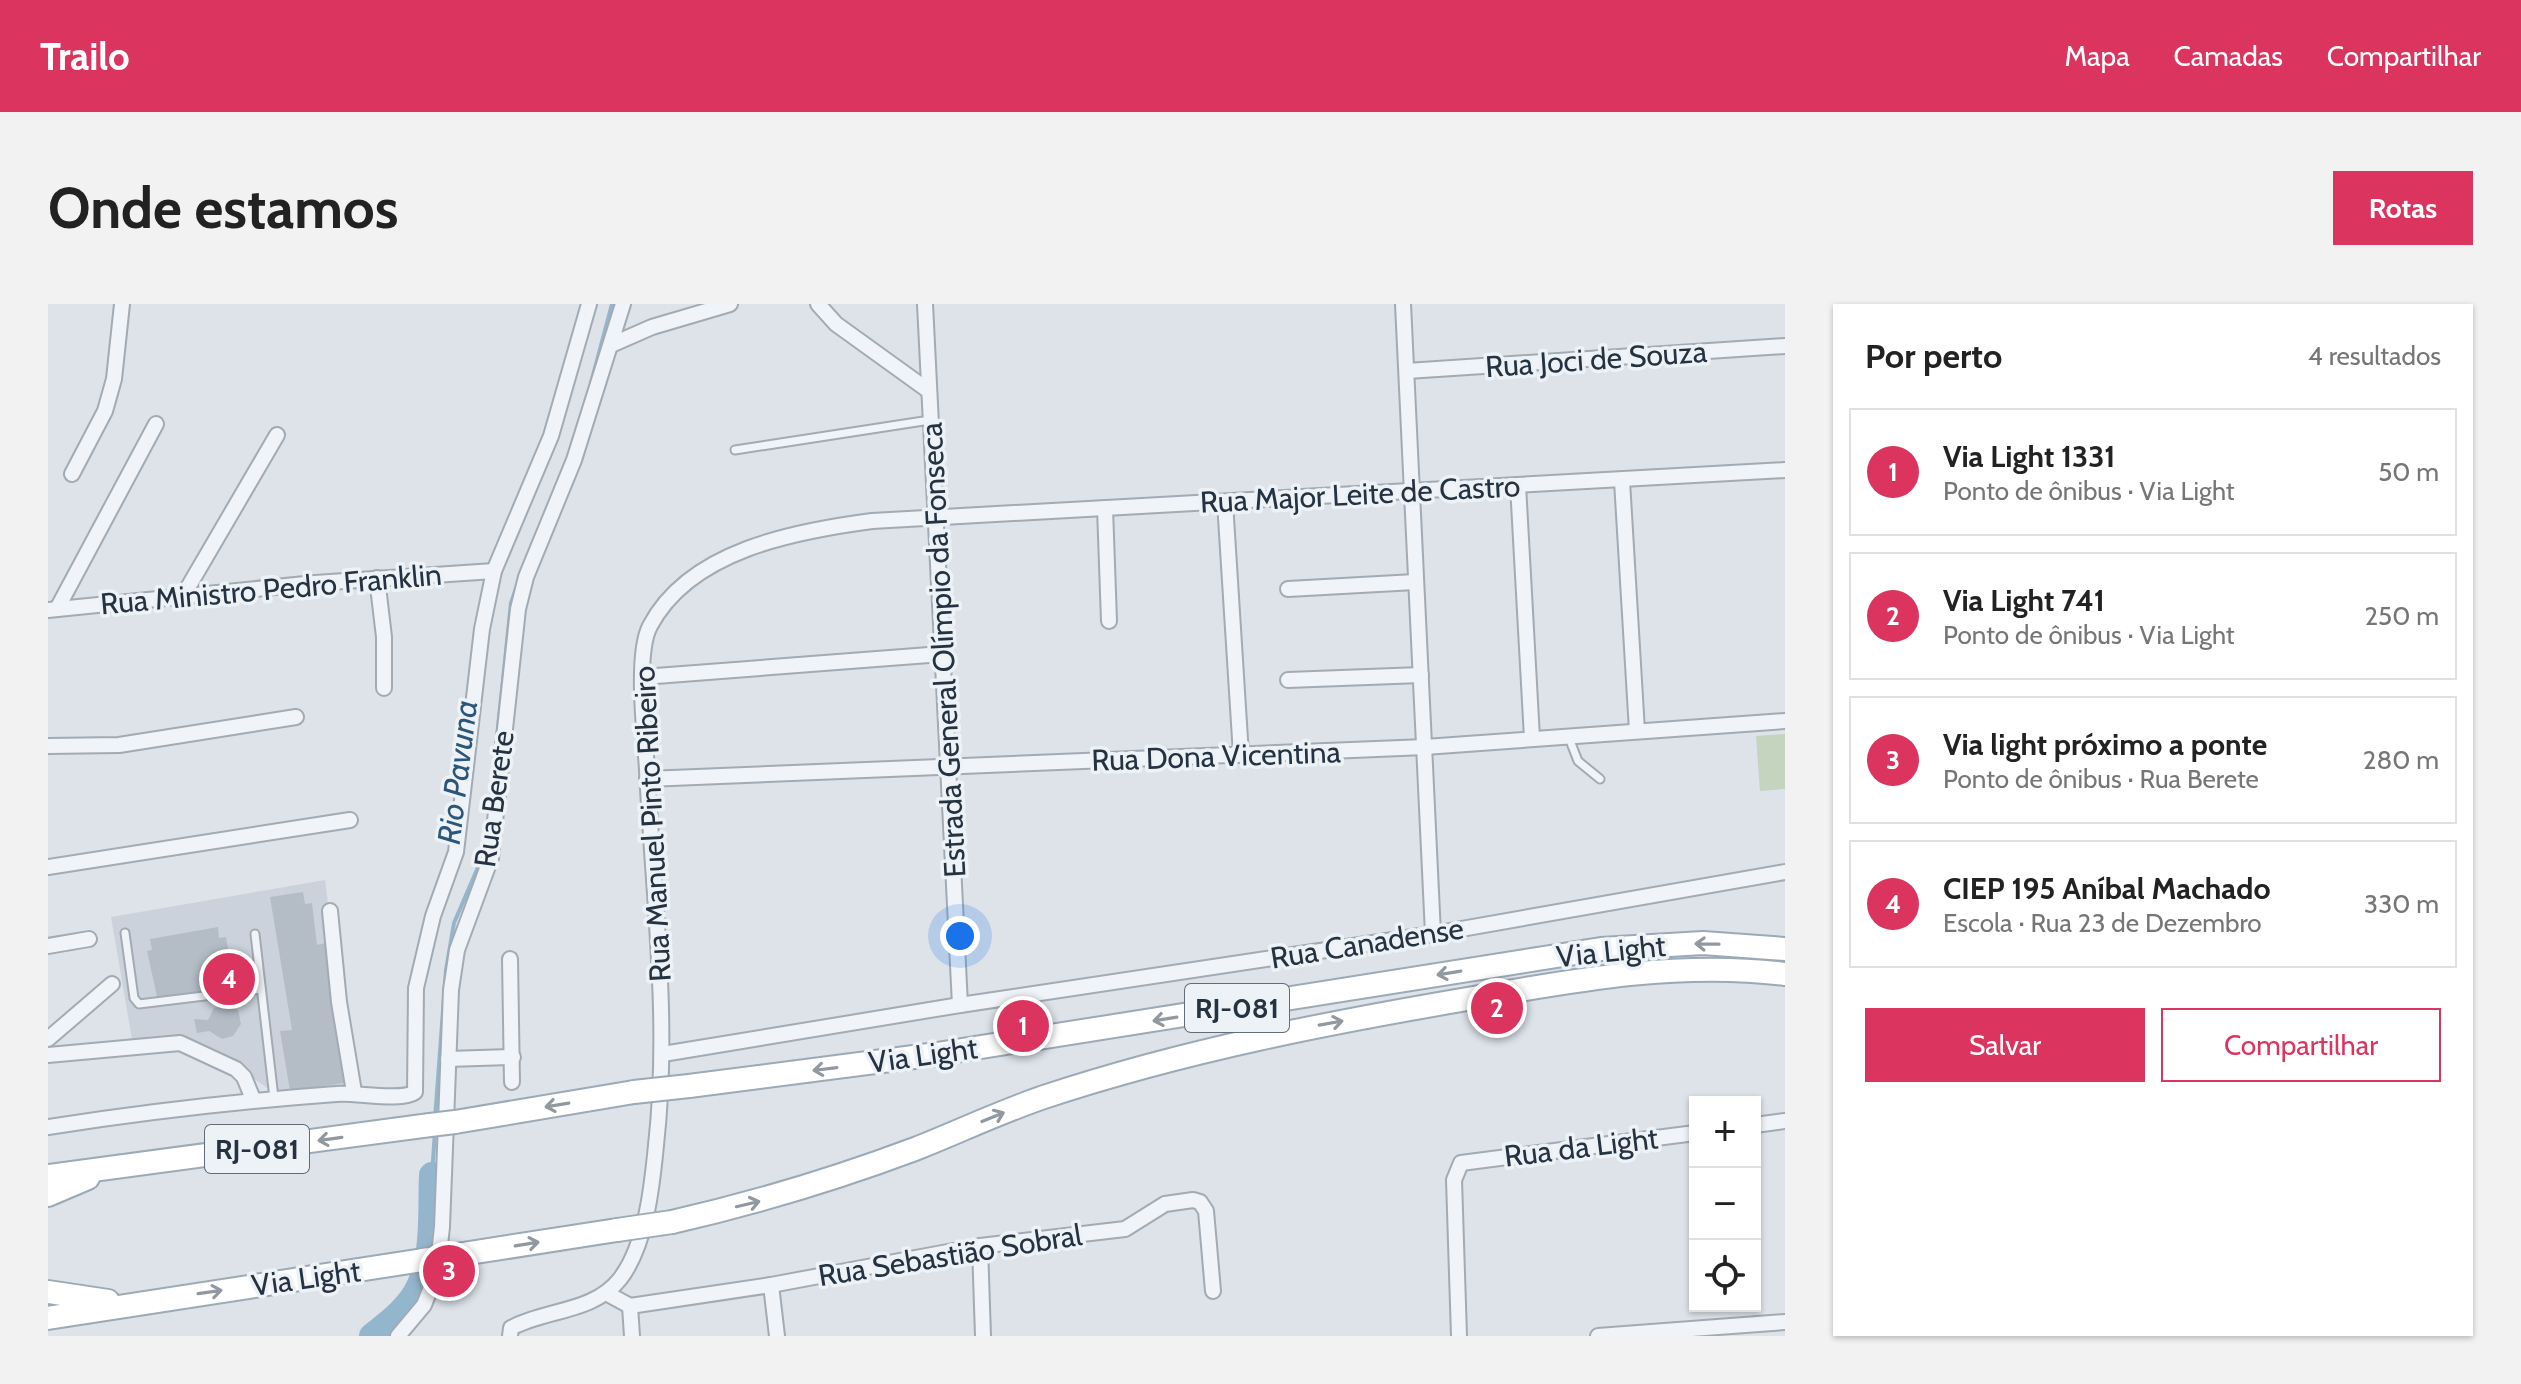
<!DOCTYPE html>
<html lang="pt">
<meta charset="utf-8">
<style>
body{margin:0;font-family:Cabin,sans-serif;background:#f2f2f2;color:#222}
.controls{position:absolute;right:24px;bottom:24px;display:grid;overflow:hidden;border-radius:0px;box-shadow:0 2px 6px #0004}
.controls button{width:72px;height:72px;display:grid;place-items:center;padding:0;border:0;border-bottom:2px solid #e0e0e0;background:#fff;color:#222;font:40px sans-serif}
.you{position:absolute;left:912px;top:632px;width:28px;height:28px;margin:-20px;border:6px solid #fff;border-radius:50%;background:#1a73e8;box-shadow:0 0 0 12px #1a73e833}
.badge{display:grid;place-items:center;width:52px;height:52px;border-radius:50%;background:#db355f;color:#fff;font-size:26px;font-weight:700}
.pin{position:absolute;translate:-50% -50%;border:4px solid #fff;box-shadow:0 2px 8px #0006}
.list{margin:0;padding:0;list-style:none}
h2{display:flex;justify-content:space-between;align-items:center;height:104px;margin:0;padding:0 32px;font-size:34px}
h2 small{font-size:26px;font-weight:400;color:#767676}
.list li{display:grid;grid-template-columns:52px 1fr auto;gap:24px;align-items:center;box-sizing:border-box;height:128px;margin:0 16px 16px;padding:0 16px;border:2px solid #e0e0e0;border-radius:0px}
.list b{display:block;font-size:30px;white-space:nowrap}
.list p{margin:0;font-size:26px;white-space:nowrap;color:#767676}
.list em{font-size:26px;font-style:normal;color:#767676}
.actions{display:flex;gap:16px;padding:24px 32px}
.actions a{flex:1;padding:18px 0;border:2px solid #db355f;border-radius:0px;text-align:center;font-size:28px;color:#db355f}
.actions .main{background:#db355f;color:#fff}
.icon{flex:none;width:44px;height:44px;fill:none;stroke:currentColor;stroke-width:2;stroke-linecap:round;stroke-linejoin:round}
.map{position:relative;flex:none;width:1737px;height:1032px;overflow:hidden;border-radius:0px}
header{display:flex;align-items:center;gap:48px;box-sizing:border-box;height:112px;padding:0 40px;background:#db355f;color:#fff}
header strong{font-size:38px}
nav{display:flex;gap:44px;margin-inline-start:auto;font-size:28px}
.intro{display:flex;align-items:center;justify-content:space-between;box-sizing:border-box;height:192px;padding:0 48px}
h1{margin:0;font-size:56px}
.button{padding:20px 36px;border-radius:0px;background:#db355f;color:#fff;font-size:28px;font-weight:700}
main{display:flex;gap:48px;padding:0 48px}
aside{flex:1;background:#fff;border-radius:0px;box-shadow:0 2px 6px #0004}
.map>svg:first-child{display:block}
.built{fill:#cbd2db}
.green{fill:#c5d4be}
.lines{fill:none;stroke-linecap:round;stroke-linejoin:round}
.stream{stroke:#94b6cd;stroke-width:4}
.river{stroke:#94b6cd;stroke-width:26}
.building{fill:#b4bdc6}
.service-casing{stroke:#a2aab3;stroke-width:11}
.minor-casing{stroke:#a2aab3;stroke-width:18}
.primary-casing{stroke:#9ca9b6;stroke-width:26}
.service{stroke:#f0f3f7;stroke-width:7}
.minor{stroke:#f0f3f7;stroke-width:14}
.primary{stroke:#fff;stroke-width:22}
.primary-bridge-casing{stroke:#9ca9b6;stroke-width:26;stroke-linecap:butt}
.primary-bridge{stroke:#fff;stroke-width:22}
.oneway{stroke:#9298a0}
.labels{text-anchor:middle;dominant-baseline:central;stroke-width:7;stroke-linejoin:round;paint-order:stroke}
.shield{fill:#edf2f6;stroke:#616c77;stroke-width:2}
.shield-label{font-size:28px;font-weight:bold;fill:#253241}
.street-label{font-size:30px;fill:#253241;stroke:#edf2f6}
.water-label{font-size:32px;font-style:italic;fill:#2b5679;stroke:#edf2f6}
</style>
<header>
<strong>Trailo</strong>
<nav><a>Mapa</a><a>Camadas</a><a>Compartilhar</a></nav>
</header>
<div class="intro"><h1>Onde estamos</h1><a class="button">Rotas</a></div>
<main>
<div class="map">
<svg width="1737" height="1032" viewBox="0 0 1737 1032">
<rect width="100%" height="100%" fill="#dde3e9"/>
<path class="built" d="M277,576L303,784L231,792L177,755L133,737L85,741L63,613Z"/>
<path class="green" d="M1737,430V485L1712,487L1708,432Z"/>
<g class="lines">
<g class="stream">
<path d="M543,79L564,0"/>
<path d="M441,510L463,299L477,259"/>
<path d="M387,815L398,666L406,619L437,547"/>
<path d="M384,871L387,827"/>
</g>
<path class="river" d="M324,1032C335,1023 348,1014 357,1003C389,970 382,913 384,871"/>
</g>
<g class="building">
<path d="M255,588L257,600L264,599L269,641L277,639L296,779L242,787L232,727L244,726L222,593Z"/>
<path d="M170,623L171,634L178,633L187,684L110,697L99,647L104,646L102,635Z"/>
<path d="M180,700L190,706L193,720L185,732L174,735L161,727L149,729L146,715L160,716L166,704Z"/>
</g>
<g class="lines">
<g class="service-casing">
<g id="service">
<path d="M687,146L882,116"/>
<path d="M1521,434L1530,457L1552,475"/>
<path d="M77,629L86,694L91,700L213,685"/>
<path d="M207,630L226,794"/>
</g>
</g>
<g class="minor-casing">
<g id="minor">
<path d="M770,0L788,20L881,87"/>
<path d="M877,0L912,701"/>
<path d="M1355,0L1385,630"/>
<path d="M563,41L604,23L682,0"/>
<path d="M1359,67L1737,42"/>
<path d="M24,170L57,107L66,75L74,0"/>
<path d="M1574,177L1589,427"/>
<path d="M1470,181L1484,434"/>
<path d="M1177,198L1193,451"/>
<path d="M1057,204L1061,317"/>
<path d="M329,274L336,333V384"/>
<path d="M1240,285L1367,278"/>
<path d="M135,292L229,131"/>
<path d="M9,305L108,120"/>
<path d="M0,306L267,279L446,267"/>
<path d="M595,373L894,350"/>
<path d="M1240,376L1373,371"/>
<path d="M0,442L71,441L248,413"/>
<path d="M599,475L1377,443L1737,417"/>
<path d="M0,563L302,516"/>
<path d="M282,607L291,698L306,788"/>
<path d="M0,642L41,635"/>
<path d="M462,655L464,778"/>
<path d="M0,735L64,680"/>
<path d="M615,750L912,701L1385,630L1737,568"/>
<path d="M0,751L132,739L188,765L196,773L205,795"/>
<path d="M400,755L465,753"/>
<path d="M1707,821L1737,817"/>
<path d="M0,823C96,808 192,797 288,790C307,788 354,798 367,788L368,684L385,612L408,548L434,325L446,267L503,132L541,0"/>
<path d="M932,942L935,1032"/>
<path d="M723,981L729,1032"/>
<path d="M558,989L582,1002L723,981L932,942L1077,925L1117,900L1145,896L1152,898L1158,907L1165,987"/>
<path d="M582,1002L584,1032"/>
<path d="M350,1032L376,1001L389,968L394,923L403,686L409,646L443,554L470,305L478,273L526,156L575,0"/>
<path d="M462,1032L463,1024C498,1005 545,1009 572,975C598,941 604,883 608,841C622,717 605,590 599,466C597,432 587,350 602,322C642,246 748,227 824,217L1737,166"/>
<path d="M1411,1032L1406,876L1413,859L1647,829"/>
<path d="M1550,1032L1737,1018"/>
</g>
</g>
<g class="primary-casing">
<g id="primary">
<path d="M641,782L889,750L1553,645L1655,639L1737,645"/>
<path d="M407,818L586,788"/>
<path d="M0,872L382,821"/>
<path d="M0,891L40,874"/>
<path d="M624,918C707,899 787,875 867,845C910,828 952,808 996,793C1138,746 1283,718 1431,693C1533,675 1634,657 1737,670"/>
<path d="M402,952L569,926"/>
<path d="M0,988L60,997"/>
<path d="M0,1014L375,956"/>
</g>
</g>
<use href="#service" class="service"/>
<use href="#minor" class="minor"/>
<use href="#primary" class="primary"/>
<g class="primary-bridge-casing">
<g id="primary-bridge">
<path d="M586,788L641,782"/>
<path d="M382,821L407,818"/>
<path d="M569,926L624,918"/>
<path d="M375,956L402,952"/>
</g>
</g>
<use href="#primary-bridge" class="primary-bridge"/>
</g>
<defs><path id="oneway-shaft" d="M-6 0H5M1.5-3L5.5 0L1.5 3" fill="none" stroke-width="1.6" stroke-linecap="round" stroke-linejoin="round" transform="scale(2)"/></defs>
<g class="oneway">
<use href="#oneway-shaft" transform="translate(1659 640) rotate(-179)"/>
<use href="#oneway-shaft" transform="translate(1401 669) rotate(171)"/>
<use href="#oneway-shaft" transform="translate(1117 715) rotate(171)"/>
<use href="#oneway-shaft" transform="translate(1283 719) rotate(-10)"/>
<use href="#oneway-shaft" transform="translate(777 765) rotate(173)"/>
<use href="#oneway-shaft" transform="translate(509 801) rotate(171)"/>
<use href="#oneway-shaft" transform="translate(945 813) rotate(-22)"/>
<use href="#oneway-shaft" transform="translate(282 835) rotate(172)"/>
<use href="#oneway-shaft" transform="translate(700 900) rotate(-13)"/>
<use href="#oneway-shaft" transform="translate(479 940) rotate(-9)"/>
<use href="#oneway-shaft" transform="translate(162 988) rotate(-8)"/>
</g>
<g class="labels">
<g class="shield">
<rect x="1137" y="680" width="104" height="48" rx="6"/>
<rect x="157" y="821" width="104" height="48" rx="6"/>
</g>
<g class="shield-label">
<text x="1189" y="704">RJ-081</text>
<text x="209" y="845">RJ-081</text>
</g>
<g class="street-label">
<text transform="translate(1548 55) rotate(-4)">Rua Joci de Souza</text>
<text transform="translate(1312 190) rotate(-3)">Rua Major Leite de Castro</text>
<text transform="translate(223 285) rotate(-5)">Rua Ministro Pedro Franklin</text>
<text transform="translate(895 346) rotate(-93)">Estrada General Olímpio da Fonseca</text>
<text transform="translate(1168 452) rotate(-2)">Rua Dona Vicentina</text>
<text transform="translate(446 495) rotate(-82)">Rua Berete</text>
<text transform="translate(604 520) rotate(-93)">Rua Manuel Pinto Ribeiro</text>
<text transform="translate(1319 639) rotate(-9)">Rua Canadense</text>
<text transform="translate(1563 647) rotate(-6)">Via Light</text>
<text transform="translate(875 751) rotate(-8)">Via Light</text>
<text transform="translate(1533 843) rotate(-7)">Rua da Light</text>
<text transform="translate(902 951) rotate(-9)">Rua Sebastião Sobral</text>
<text transform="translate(258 974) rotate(-8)">Via Light</text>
</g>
<g class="water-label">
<text transform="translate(409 468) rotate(-83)">Rio Pavuna</text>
</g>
</g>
</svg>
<div class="controls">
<button>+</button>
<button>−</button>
<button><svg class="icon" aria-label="locate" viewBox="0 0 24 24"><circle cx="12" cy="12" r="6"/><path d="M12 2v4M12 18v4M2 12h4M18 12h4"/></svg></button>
</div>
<div class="you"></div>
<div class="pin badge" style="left:975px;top:722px">1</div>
<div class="pin badge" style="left:1449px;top:704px">2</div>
<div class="pin badge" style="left:401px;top:967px">3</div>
<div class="pin badge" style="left:181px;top:675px">4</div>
</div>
<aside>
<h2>Por perto<small>4 resultados</small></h2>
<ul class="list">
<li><span class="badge">1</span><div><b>Via Light 1331</b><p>Ponto de ônibus · Via Light</p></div><em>50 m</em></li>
<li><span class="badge">2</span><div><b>Via Light 741</b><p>Ponto de ônibus · Via Light</p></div><em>250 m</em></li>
<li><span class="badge">3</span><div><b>Via light próximo a ponte</b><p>Ponto de ônibus · Rua Berete</p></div><em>280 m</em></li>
<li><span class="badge">4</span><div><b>CIEP 195 Aníbal Machado</b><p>Escola · Rua 23 de Dezembro</p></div><em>330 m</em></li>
</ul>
<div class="actions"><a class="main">Salvar</a><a>Compartilhar</a></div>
</aside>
</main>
